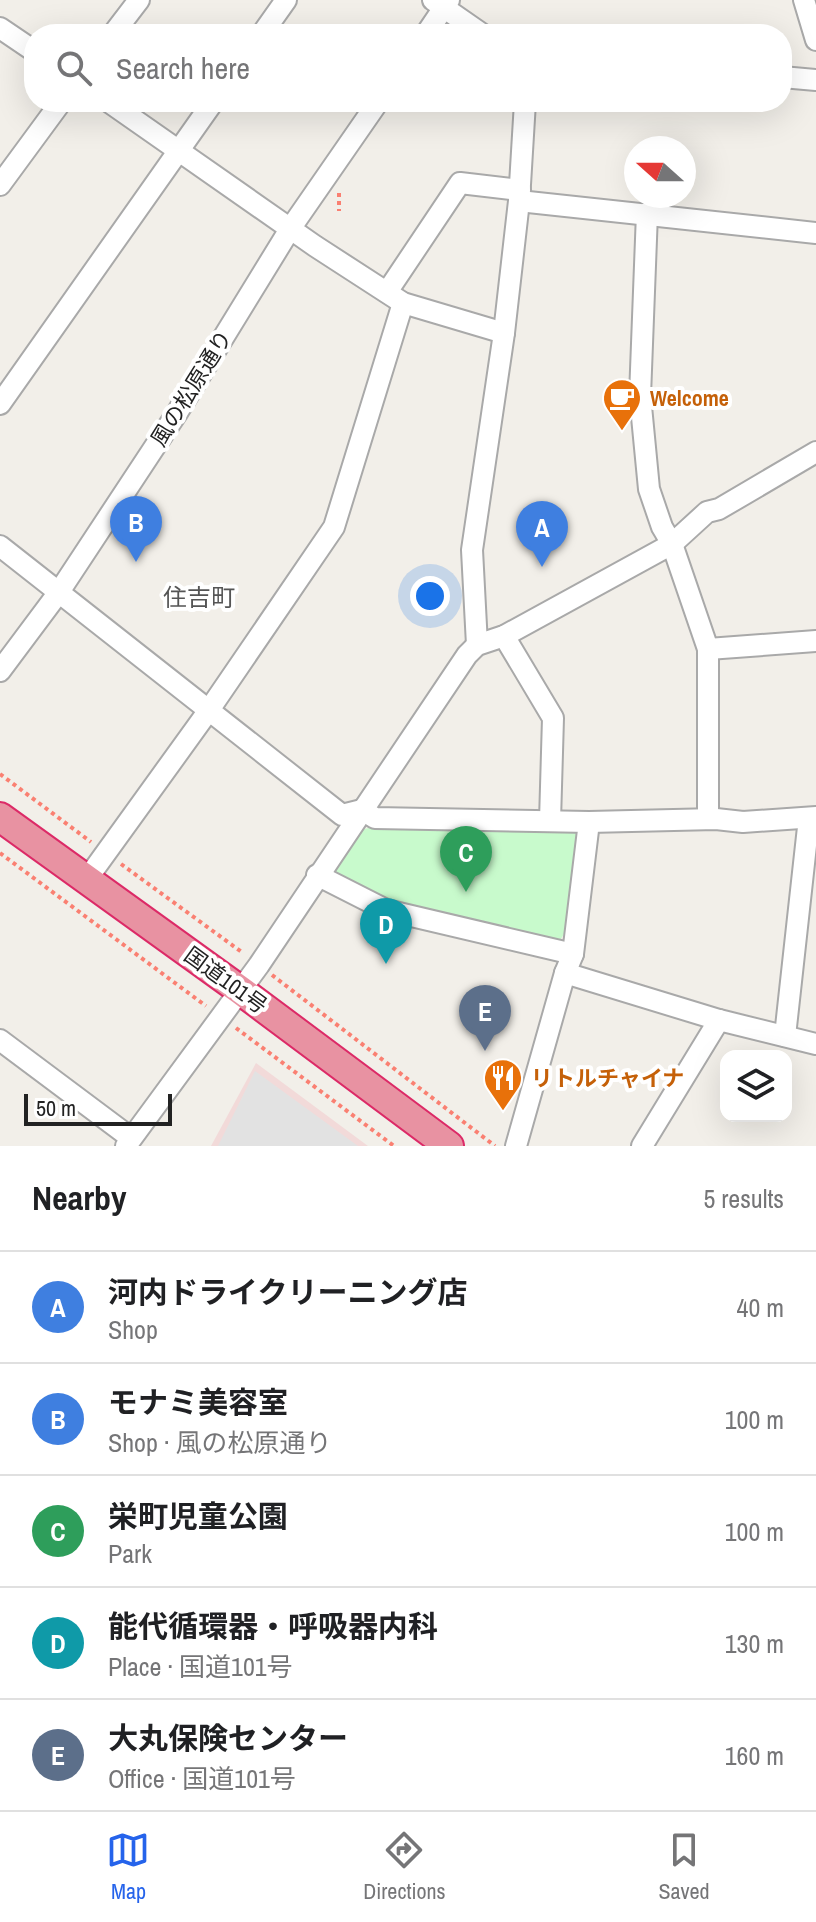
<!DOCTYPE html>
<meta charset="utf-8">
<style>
body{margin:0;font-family:"Archivo Narrow","Noto Sans JP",sans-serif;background:#f2f2f2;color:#202124}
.controls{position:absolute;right:24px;bottom:24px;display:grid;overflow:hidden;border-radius:16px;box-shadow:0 8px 32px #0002}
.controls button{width:72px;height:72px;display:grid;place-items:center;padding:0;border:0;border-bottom:2px solid #e0e0e0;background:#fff;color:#202124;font:40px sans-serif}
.compass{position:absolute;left:624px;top:136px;width:72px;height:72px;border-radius:50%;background:#fff;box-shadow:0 8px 32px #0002;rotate:291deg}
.scale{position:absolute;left:24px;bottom:20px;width:148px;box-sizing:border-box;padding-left:8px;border:4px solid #222;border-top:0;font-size:22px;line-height:28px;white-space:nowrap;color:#222;-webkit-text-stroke:6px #fff;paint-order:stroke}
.you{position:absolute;left:430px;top:596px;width:28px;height:28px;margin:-20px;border:6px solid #fff;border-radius:50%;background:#1a73e8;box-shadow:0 0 0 12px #1a73e833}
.badge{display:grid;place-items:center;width:52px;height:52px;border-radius:50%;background:#2563eb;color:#fff;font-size:26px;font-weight:700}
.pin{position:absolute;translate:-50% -66px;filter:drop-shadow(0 2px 4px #0008)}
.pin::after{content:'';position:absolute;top:42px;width:28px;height:24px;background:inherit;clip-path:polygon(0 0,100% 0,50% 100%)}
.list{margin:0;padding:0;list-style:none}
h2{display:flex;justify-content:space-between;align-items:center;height:104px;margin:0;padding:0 32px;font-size:34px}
h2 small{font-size:26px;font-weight:400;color:#757577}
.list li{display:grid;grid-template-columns:52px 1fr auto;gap:24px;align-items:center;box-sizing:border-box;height:112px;padding:0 32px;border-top:2px solid #e0e0e0}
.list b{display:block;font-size:30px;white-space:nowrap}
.list p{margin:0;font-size:26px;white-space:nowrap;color:#757577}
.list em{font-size:26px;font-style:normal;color:#757577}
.icon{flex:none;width:44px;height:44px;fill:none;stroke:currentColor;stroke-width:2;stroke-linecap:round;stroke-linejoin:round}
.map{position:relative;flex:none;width:816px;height:1146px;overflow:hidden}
.search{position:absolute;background:#fff;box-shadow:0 8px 32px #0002;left:24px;right:24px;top:24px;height:88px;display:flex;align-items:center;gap:20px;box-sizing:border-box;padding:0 28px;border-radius:32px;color:#757577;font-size:30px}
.sheet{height:664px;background:#fff}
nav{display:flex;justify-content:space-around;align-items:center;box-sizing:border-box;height:112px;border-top:2px solid #e0e0e0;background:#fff;font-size:22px;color:#757577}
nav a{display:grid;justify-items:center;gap:4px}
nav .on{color:#2563eb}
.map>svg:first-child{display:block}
.commercial{fill:#f2dad9}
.park{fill:#c8facc}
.parking{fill:#e2e2e2}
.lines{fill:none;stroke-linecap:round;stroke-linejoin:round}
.minor-casing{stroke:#a9a9a9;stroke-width:24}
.highway-casing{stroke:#dc2a67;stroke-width:32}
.path{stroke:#fa8072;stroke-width:4;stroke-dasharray:4 4;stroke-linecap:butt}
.minor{stroke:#fff;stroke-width:20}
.highway{stroke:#e892a2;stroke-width:28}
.labels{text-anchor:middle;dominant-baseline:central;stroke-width:8;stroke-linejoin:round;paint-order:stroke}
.street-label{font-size:22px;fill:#222;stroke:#fff}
.food-label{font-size:22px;font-weight:bold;fill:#c56008;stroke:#fff;text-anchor:start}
.neighbourhood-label{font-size:24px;fill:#555;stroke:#fff}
</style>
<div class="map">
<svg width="816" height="1146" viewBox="0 0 816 1146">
<rect width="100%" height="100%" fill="#f2efe9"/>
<path class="commercial" d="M256,1063L368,1146H211Z"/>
<path class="park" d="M376,826L569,829L580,836L564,934L557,945L388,906L331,873L361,830Z"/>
<path class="parking" d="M255,1071L358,1146H218Z"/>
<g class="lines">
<g class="minor-casing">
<g id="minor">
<path d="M433,0L482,34"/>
<path d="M804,0L816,40"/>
<path d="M0,28L34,51"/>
<path d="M113,34L139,0"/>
<path d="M262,34L286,0"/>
<path d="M426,34L449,0"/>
<path d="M782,77L816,80"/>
<path d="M109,102L315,246L403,303L504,333"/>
<path d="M0,185L61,102"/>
<path d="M519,201L816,233"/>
<path d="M647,213L640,396L649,489L662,527L672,544L708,649V819"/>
<path d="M387,292L460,183L520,190"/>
<path d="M0,404L213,102"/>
<path d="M0,546L342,815L362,810L375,818L589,822L716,819L743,822L816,817"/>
<path d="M504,636L553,718L550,821"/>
<path d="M477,645L472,550L504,333L519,201L525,102"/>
<path d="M708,649L816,641"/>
<path d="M0,671L59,592L177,413L290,229L378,102"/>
<path d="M589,822L573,954L565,973L719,1020L816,1044"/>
<path d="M317,875L386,910L573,954"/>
<path d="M87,879L209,710L334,527L403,303"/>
<path d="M785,1036L809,818"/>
<path d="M0,1040L131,1138"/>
<path d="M126,1146L259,965L467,655L477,645L504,636L672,544L707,512L719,509L816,452"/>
<path d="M516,1146L565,973"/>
<path d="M642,1146L719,1020"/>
</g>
</g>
<g class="highway-casing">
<path id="highway" d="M0,817L240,990L449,1146"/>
</g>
<g class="path">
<path d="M339,193V211"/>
<path d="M0,774L91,842"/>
<path d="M0,853L206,1006"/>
<path d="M121,864L243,953"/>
<path d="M272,975L495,1146"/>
<path d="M236,1028L394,1146"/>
</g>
<use href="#minor" class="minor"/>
<use href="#highway" class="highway"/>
</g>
<defs>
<g id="cafe-pin" transform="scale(2)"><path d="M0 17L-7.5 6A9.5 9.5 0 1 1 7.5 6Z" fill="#e8710a" stroke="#fff"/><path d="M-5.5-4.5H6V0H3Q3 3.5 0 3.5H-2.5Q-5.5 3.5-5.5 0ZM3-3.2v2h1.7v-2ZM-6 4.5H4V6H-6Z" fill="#fff"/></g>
<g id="restaurant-pin" transform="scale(2)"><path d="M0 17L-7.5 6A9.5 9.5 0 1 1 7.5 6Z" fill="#e8710a" stroke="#fff"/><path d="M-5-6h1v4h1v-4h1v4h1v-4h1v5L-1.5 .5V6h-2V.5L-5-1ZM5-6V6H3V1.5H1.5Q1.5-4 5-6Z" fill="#fff"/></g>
</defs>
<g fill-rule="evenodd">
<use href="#cafe-pin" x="622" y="398"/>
<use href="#restaurant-pin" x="503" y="1078"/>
</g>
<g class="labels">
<g class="street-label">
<text transform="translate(191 388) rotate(-58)">風の松原通り</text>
<text transform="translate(226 980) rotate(36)">国道101号</text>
</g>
<g class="food-label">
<text x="650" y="398">Welcome</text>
<text x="531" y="1078">リトルチャイナ</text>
</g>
<g class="neighbourhood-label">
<text x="199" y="597">住吉町</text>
</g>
</g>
</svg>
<div class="controls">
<button><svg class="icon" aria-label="layers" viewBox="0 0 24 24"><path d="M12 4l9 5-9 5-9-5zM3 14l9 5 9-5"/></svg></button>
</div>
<svg class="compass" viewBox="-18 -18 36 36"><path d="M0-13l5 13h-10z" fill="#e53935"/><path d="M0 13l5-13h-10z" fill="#757577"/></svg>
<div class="scale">50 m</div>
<div class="you"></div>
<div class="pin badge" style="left:542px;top:567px;background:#3f7fe0">A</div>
<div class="pin badge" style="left:136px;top:562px;background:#3f7fe0">B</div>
<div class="pin badge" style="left:466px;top:892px;background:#2e9e5b">C</div>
<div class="pin badge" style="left:386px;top:964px;background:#0f9aa8">D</div>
<div class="pin badge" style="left:485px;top:1051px;background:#5c6f8a">E</div>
<div class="search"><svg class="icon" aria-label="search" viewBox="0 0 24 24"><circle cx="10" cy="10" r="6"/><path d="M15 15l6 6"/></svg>Search here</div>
</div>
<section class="sheet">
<h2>Nearby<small>5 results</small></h2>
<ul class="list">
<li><span class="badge" style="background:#3f7fe0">A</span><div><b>河内ドライクリーニング店</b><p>Shop</p></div><em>40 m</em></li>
<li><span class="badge" style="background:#3f7fe0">B</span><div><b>モナミ美容室</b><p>Shop · 風の松原通り</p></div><em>100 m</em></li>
<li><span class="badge" style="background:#2e9e5b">C</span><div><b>栄町児童公園</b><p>Park</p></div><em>100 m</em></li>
<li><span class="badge" style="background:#0f9aa8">D</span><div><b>能代循環器・呼吸器内科</b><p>Place · 国道101号</p></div><em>130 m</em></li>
<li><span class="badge" style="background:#5c6f8a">E</span><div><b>大丸保険センター</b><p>Office · 国道101号</p></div><em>160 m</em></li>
</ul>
</section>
<nav>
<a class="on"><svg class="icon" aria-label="map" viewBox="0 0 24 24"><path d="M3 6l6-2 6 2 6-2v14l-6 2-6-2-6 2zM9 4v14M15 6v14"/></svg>Map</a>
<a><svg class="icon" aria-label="directions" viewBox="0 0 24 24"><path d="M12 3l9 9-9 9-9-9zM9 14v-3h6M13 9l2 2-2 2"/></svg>Directions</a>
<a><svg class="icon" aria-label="saved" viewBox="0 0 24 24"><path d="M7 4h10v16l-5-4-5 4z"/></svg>Saved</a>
</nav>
